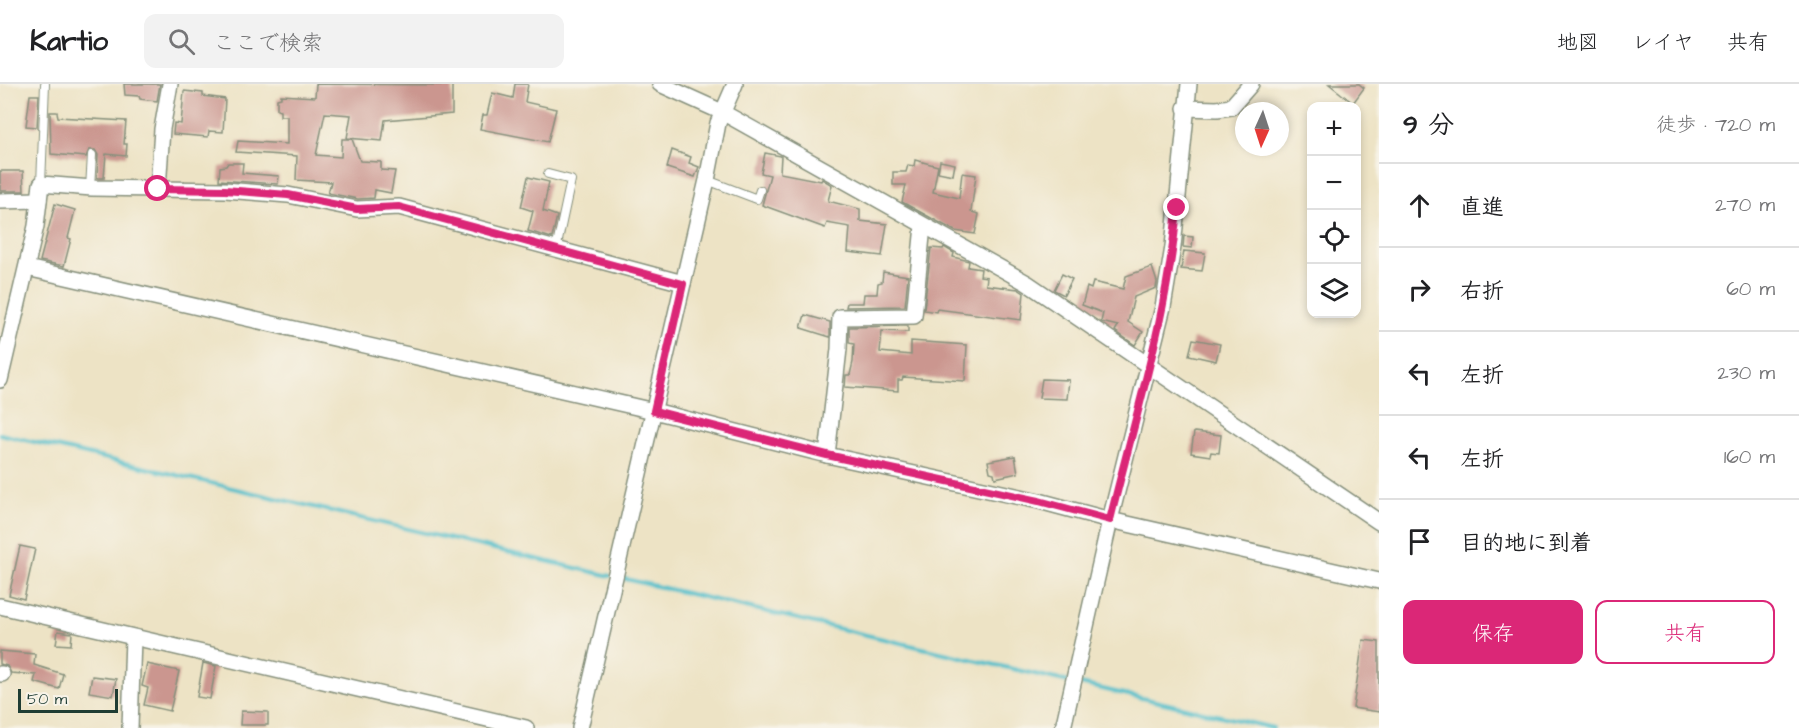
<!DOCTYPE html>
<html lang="ja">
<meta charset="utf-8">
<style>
body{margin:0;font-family:"Architects Daughter","Klee One",sans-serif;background:#f2f2f2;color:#202124}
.controls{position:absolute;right:18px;top:18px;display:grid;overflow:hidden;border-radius:12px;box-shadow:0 3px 9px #0003}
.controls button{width:54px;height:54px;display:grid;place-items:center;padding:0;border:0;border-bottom:2px solid #e0e0e0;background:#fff;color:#202124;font:30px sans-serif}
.compass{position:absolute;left:1235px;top:18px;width:54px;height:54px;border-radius:50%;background:#fff;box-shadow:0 3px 9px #0003;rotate:183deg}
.scale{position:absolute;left:18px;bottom:15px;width:100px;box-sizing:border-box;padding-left:6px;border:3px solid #1f3d34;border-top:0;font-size:16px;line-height:21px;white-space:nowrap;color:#1f3d34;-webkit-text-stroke:4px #f7f3e8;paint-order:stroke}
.stop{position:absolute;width:18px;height:18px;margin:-14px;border:4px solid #db2777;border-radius:50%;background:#fff}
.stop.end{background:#db2777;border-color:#fff;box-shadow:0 2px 6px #0008}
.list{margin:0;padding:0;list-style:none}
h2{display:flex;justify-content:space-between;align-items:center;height:78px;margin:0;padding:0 24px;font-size:26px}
h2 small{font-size:20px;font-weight:400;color:#757577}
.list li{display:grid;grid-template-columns:39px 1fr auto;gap:18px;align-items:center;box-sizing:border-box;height:84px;padding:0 24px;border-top:2px solid #e0e0e0}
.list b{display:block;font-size:22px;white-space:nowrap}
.list em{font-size:20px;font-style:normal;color:#757577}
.actions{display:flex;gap:12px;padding:18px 24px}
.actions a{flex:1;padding:14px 0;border:2px solid #db2777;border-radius:12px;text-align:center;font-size:21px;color:#db2777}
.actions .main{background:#db2777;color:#fff}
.icon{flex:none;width:33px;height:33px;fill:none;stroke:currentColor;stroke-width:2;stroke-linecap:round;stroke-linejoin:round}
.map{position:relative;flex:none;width:1379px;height:644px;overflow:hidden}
header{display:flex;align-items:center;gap:36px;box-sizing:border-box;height:84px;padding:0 30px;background:#fff;border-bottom:2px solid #e0e0e0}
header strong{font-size:28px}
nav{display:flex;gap:33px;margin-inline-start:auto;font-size:21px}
.search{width:420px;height:54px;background:#f2f2f2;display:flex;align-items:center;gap:15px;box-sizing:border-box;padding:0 21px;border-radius:12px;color:#757577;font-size:22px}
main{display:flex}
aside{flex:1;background:#fff}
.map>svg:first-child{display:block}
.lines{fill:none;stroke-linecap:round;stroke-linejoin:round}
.stream{stroke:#52bfcb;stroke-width:4}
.building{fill:#cb968f}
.service-casing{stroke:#86907c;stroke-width:10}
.minor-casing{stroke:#86907c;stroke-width:18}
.service{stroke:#fff;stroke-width:8}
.minor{stroke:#fff;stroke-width:15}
.route{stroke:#db2777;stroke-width:8}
</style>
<header>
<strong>Kartio</strong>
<div class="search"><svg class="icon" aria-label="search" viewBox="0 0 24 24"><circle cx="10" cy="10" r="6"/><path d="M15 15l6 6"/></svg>ここで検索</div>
<nav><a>地図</a><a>レイヤ</a><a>共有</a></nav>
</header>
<main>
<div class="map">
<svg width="1379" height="644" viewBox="0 0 1379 644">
<rect width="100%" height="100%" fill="#f7f3e8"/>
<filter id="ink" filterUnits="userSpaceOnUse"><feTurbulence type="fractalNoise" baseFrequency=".0167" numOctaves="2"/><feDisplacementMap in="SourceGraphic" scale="12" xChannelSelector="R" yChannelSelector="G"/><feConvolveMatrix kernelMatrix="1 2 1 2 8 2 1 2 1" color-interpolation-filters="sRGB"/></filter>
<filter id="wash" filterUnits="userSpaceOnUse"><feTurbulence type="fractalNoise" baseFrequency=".008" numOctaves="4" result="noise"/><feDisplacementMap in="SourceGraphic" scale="24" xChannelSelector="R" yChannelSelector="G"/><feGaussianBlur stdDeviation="1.35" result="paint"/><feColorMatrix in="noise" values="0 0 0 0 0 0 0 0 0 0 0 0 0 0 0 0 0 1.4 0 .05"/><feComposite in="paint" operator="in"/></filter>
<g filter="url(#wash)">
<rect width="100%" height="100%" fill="#ede3c5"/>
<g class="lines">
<g class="stream">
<path d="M0,350L610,492"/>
<path d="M617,493L1069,598"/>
<path d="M1076,599L1273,644"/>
</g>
</g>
<g id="blocks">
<g class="building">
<path d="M124,0H160L157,17L140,15L139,12L125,11Z"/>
<path d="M316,0L452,1V30L385,36L382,57L347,54L351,31L325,29L316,71L341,73L342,55H352L360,77L381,78V86L395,87L391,109L375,106L374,114L358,115L328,109L331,98L296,96L297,72L236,68L238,57L287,60V32H280V27L277,26V15L281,14V11L315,13Z"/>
<path d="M515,0H528L525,18L556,25L548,58L480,45L483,31H487L492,9L513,14Z"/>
<path d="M1329,0H1359L1364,4L1353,19Z"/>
<path d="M184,7L203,9V12L225,15L223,48L209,47L208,53L173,50L174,39L181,40Z"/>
<path d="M30,11H39L37,43L26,42Z"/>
<path d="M50,28H57L58,33L126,37L124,60H127L126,72L106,70L104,94H97L98,71L95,66H89L86,73L51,70Z"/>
<path d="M672,66L691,73L689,79L699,83L695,93L667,84Z"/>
<path d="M765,69L781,72L780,89L821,97L822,95L832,101L828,117L860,125V137L887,140L882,172L848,168L850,143L827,139L825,144L762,121L770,91L761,89Z"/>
<path d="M915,76L938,82L933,108L959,114L962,89L976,91L971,128L979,130L975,150L955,147L902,118L906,101H893V88H906L908,81L914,82Z"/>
<path d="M940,77L955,80L953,91L938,88Z"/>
<path d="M228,79H243L242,89L279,92L278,100L219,96L220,83L226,82Z"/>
<path d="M0,87H23L24,107H0Z"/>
<path d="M528,93L549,98L543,127L557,132L552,154L528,147L533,127L521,123Z"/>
<path d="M55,120L75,126L68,154L71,155L64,182L40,177Z"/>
<path d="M1184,152L1193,153L1192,164L1183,163Z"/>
<path d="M944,163L954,169L953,173L969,177L968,183L981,185L980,192L987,193L986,201L1018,205L1024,209L1021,236L937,225L936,228L924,226L931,164L943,165Z"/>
<path d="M1184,167L1205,169L1202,187L1181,185Z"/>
<path d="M1152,183L1157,198L1156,204L1134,213L1128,238L1143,248L1135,261L1115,247L1118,242L1101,238L1103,229L1082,221L1087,203L1091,205L1093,198L1123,205L1126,192Z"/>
<path d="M883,188L908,192L905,222L846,223L847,219H863L864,210H877L878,199L882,198Z"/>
<path d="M1062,190L1072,195L1064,211L1054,206Z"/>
<path d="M805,231L830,238V253L801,244Z"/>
<path d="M908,242V248L882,247L880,268L911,271V257L967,261L965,297L903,293L902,296H898V307L845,303L846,291H850L853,278L854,260L849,259V243Z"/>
<path d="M1193,255L1220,260L1216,277L1189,271Z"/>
<path d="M1042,295L1069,296L1067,315L1039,314Z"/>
<path d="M1194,348L1221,351L1219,369L1211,368L1210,372L1191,369Z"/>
<path d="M1015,372L1018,389L995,394L994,389L990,388L988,377Z"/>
<path d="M20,462L35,465L24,515L9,511Z"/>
<path d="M58,547L72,549L71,561L56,560Z"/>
<path d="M1363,556L1379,558V628L1353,624Z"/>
<path d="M0,567L35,570L34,581L63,590L59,605L34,598L36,591L11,589L7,582L0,580Z"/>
<path d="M203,579L216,582L210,615L197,613Z"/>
<path d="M147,580L179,587L170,627L144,621L148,604L142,602Z"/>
<path d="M92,592L116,595L113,612L89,608Z"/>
<path d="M241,627L268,628V641H240Z"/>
</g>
</g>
</g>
<g filter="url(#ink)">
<use href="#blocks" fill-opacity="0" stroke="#86907c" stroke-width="1.5"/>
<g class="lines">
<g class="service-casing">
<g id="service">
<path d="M548,90L571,96L556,166"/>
<path d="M707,96L757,115L760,106"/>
<path d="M41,100L45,0"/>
<path d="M90,104L92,71"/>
</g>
</g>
<g class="minor-casing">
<g id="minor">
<path d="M660,0L722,28L1027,199L1379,438"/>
<path d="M1185,24L1217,25L1231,23L1251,0"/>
<path d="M158,105L162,45L170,0"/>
<path d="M0,117L39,116"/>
<path d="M27,184L654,327L827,371L1039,417L1110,436L1379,497"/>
<path d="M0,296L36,142L41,100L92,104L225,106L288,111L357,125L399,123L683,199"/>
<path d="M827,371L839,265L840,233L914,232L923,142"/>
<path d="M0,522L526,644"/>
<path d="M0,590H2"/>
<path d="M130,644L133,554"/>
<path d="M580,644L707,96L718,39L735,0"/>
<path d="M1063,644L1110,436L1163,223L1173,163L1189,0"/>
</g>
</g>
<use href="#service" class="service"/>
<use href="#minor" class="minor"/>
</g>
</g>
<g class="lines" filter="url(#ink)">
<path class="route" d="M158,105L225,106L288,111L357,125L399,123L683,200L654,327L827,371L1039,417L1110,436C1135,333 1168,230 1177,124"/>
</g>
</svg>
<div class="controls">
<button>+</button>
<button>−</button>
<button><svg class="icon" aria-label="locate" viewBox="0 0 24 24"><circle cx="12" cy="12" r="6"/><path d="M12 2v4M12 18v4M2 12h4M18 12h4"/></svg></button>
<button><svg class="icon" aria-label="layers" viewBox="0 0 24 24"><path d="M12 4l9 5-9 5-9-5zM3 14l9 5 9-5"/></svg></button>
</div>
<svg class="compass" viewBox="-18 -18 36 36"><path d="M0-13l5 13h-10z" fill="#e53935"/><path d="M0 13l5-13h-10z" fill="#757577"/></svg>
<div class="scale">50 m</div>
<div class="stop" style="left:158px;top:105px"></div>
<div class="stop end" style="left:1177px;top:124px"></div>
</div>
<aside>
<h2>9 分<small>徒歩 · 720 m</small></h2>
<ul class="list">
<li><svg class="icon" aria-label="ahead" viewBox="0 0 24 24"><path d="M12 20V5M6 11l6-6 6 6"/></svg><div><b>直進</b></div><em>270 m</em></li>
<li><svg class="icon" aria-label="right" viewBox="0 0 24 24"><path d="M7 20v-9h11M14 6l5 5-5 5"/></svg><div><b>右折</b></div><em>60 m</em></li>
<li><svg class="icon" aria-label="left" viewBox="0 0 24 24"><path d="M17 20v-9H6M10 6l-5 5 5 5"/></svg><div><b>左折</b></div><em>230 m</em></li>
<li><svg class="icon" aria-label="left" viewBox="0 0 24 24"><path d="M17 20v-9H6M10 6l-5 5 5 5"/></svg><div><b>左折</b></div><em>160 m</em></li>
<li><svg class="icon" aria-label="arrive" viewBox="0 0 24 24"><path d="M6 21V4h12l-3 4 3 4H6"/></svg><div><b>目的地に到着</b></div></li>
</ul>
<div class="actions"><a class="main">保存</a><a>共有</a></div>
</aside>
</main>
